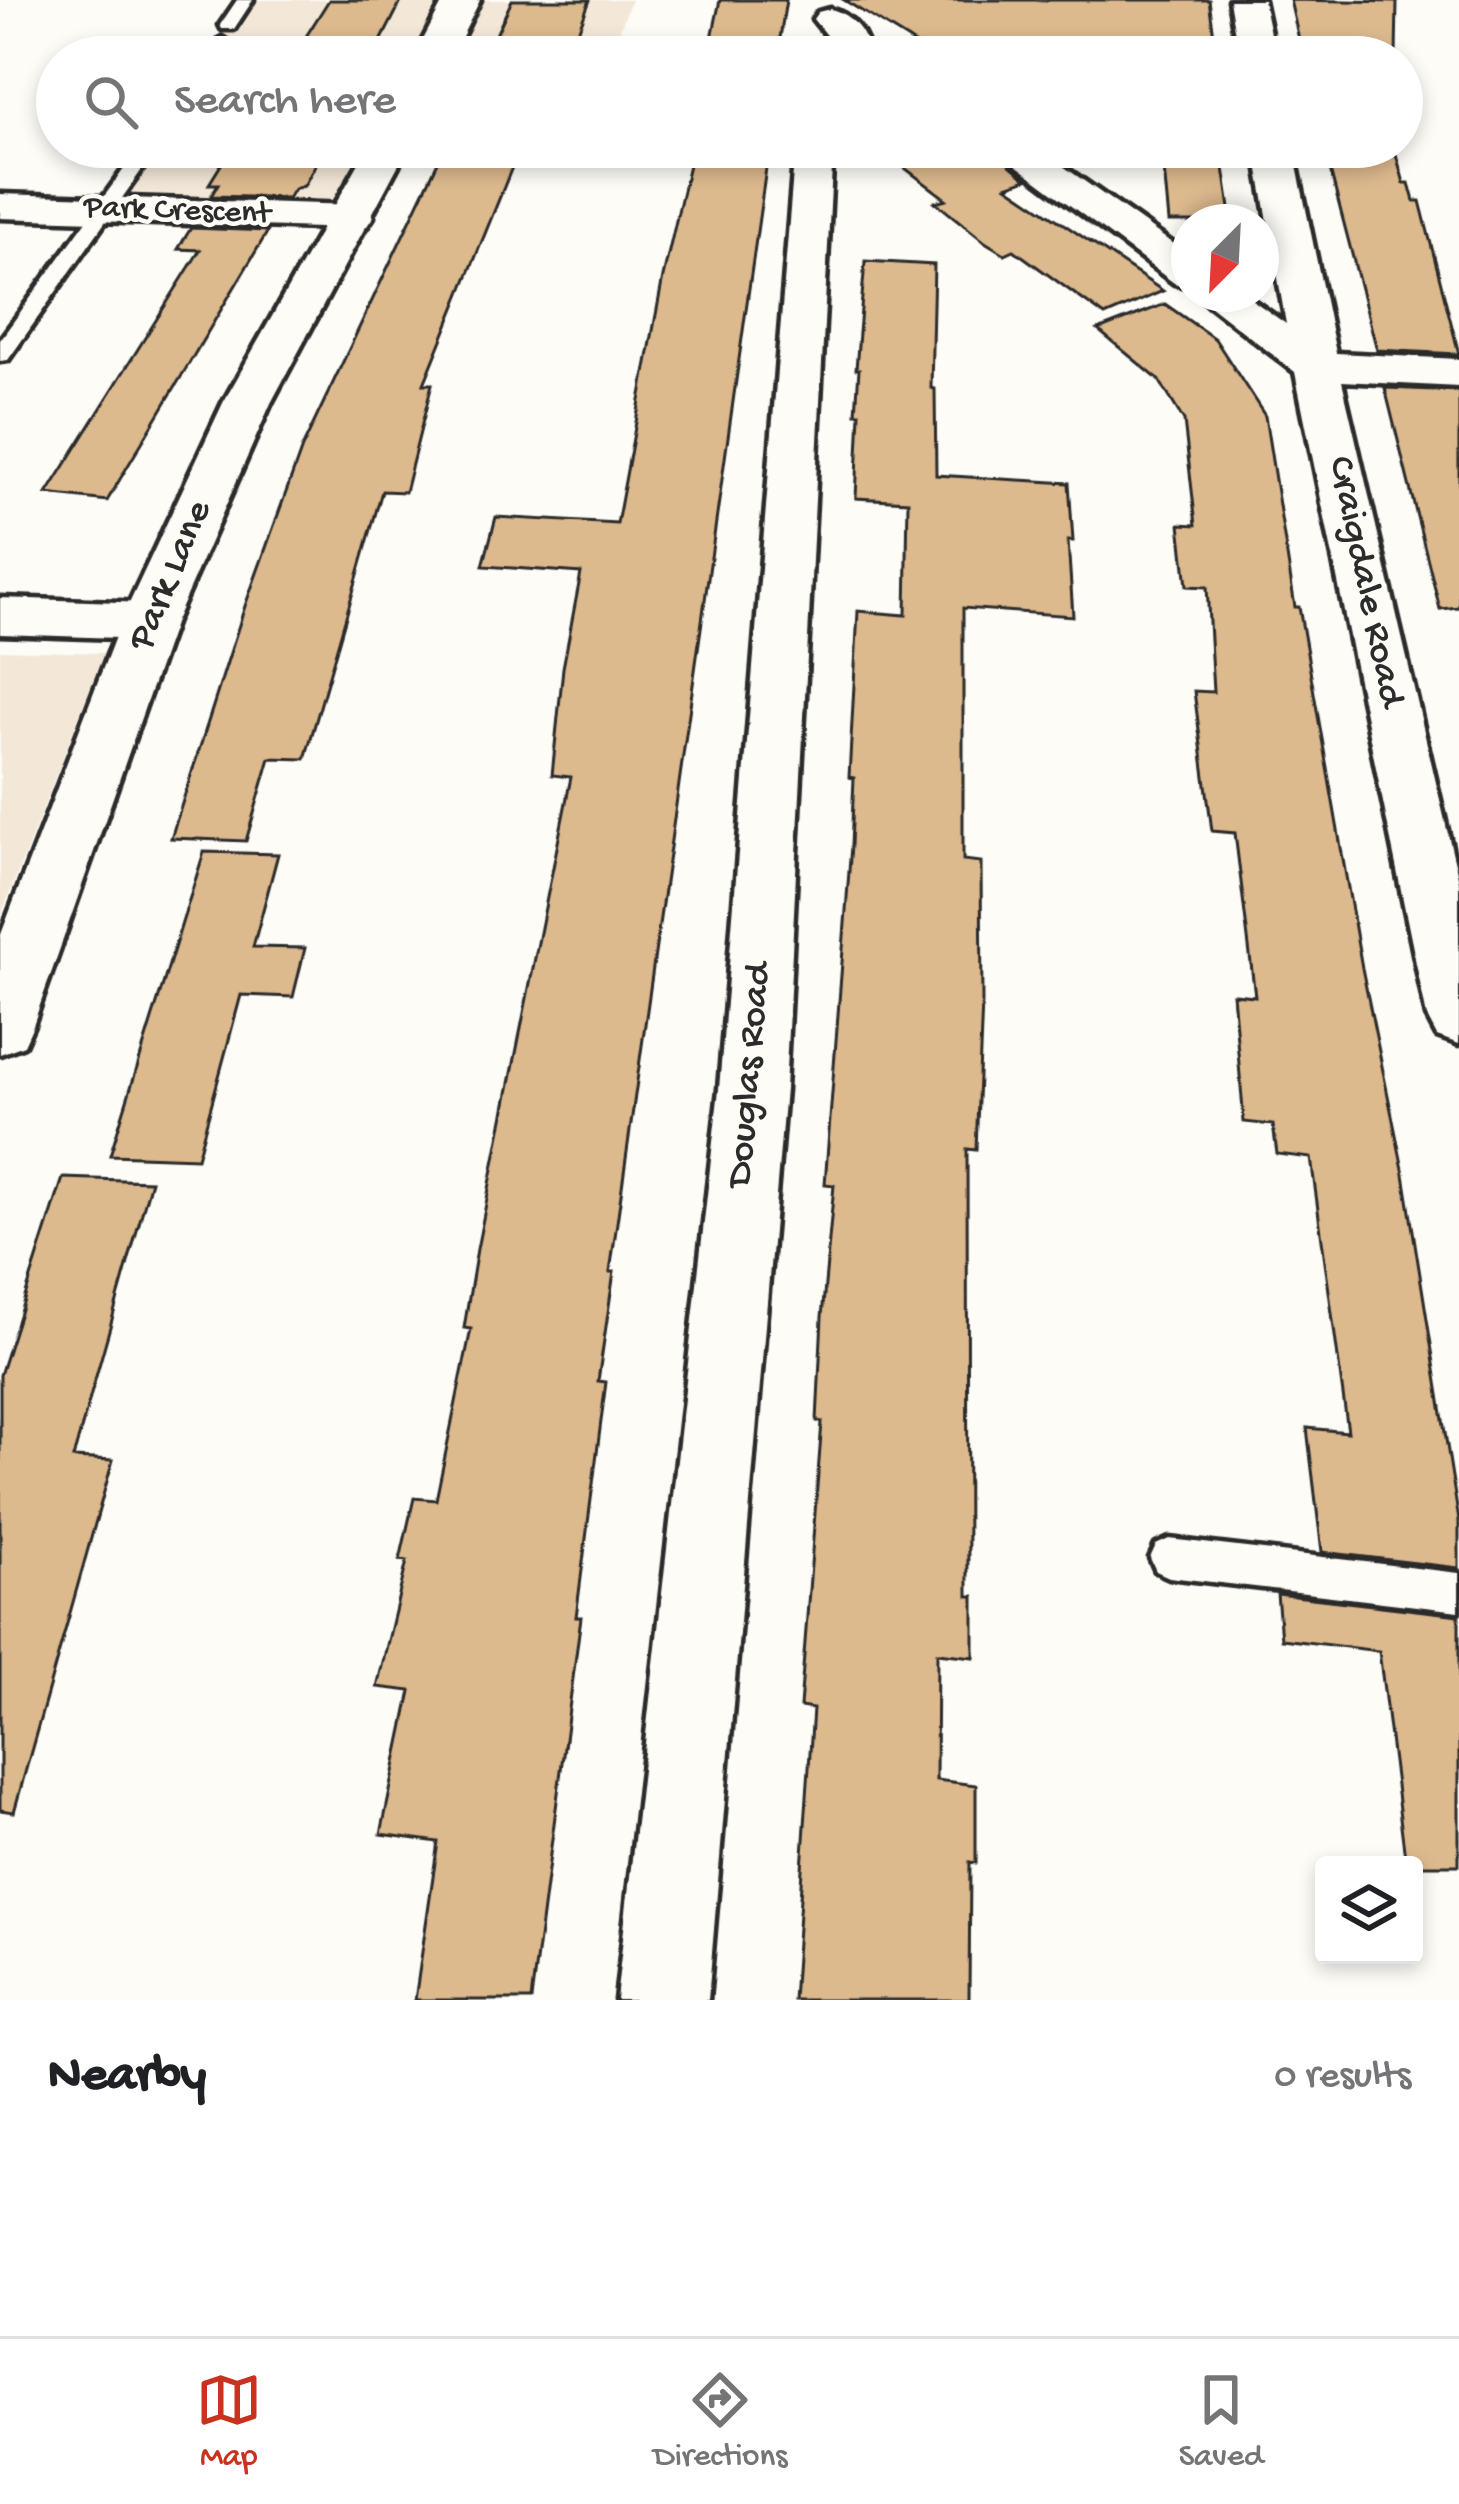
<!DOCTYPE html>
<style>
body{margin:0;font-family:"Gochi Hand",sans-serif;background:#f2f2f2;color:#202124}
.controls{position:absolute;right:36px;bottom:36px;display:grid;overflow:hidden;border-radius:12px;box-shadow:0 6px 18px #0003}
.controls button{width:108px;height:108px;display:grid;place-items:center;padding:0;border:0;border-bottom:3px solid #e0e0e0;background:#fff;color:#202124;font:60px sans-serif}
.compass{position:absolute;left:1171px;top:204px;width:108px;height:108px;border-radius:50%;background:#fff;box-shadow:0 6px 18px #0003;rotate:204deg}
.list{margin:0;padding:0;list-style:none}
h2{display:flex;justify-content:space-between;align-items:center;height:156px;margin:0;padding:0 48px;font-size:51px}
h2 small{font-size:39px;font-weight:400;color:#757577}
.icon{flex:none;width:66px;height:66px;fill:none;stroke:currentColor;stroke-width:2;stroke-linecap:round;stroke-linejoin:round}
.map{position:relative;flex:none;width:1459px;height:2000px;overflow:hidden}
.search{position:absolute;background:#fff;box-shadow:0 6px 18px #0003;left:36px;right:36px;top:36px;height:132px;display:flex;align-items:center;gap:30px;box-sizing:border-box;padding:0 42px;border-radius:66px;color:#757577;font-size:45px}
.sheet{height:336px;background:#fff}
nav{display:flex;justify-content:space-around;align-items:center;box-sizing:border-box;height:168px;border-top:3px solid #e0e0e0;background:#fff;font-size:33px;color:#757577}
nav a{display:grid;justify-items:center;gap:6px}
nav .on{color:#c8321e}
.map>svg:first-child{display:block}
.built{fill:#f3e8d8}
.building{fill:#ddb98e;stroke:#2b2b2b;stroke-width:3}
.lines{fill:none;stroke-linecap:round;stroke-linejoin:round}
.lane-casing{stroke:#2b2b2b;stroke-width:9}
.street-casing{stroke:#2b2b2b;stroke-width:9}
.secondary-casing{stroke:#2b2b2b;stroke-width:9}
.lane{fill:#fdfcf7;fill-rule:evenodd}
.street{fill:#fdfcf7;fill-rule:evenodd}
.secondary{fill:#fdfcf7;fill-rule:evenodd}
.labels{text-anchor:middle;dominant-baseline:central;stroke-width:9;stroke-linejoin:round;paint-order:stroke}
.far-street-label{font-size:33px;fill:#2b2b2b;stroke:#fdfcf7}
.street-label{font-size:39px;fill:#2b2b2b;stroke:#fdfcf7}
</style>
<div class="map">
<svg width="1459" height="2000" viewBox="0 0 1459 2000">
<rect width="100%" height="100%" fill="#fdfcf7"/>
<filter id="ink" filterUnits="userSpaceOnUse"><feTurbulence type="fractalNoise" baseFrequency=".00833" numOctaves="2"/><feDisplacementMap in="SourceGraphic" scale="24" xChannelSelector="R" yChannelSelector="G"/><feConvolveMatrix kernelMatrix="1 2 1 2 8 2 1 2 1" color-interpolation-filters="sRGB"/></filter>
<g filter="url(#ink)">
<g class="built">
<path d="M245,0H631L612,50L443,40L433,57H212Z"/>
<path d="M148,147H388L353,217L104,210Z"/>
<path d="M0,650L104,653L0,918Z"/>
</g>
<g class="building">
<path d="M329,0H402L373,57H293Z"/>
<path d="M512,0H590L568,57L487,54Z"/>
<path d="M720,0H786L777,57H708Z"/>
<path d="M844,0H1209L1217,57H936Z"/>
<path d="M1290,0L1397,2L1396,57H1303Z"/>
<path d="M232,147H325L304,186L294,189L288,198L211,196L218,184H209Z"/>
<path d="M445,147L519,150L424,384H432L405,492L382,491L305,759L270,758L246,841L171,838L245,606L302,448Z"/>
<path d="M693,147H769L610,1272H614L598,1381L606,1382L576,1617H581L531,2000H415L438,1842L381,1834L411,1691L377,1687L407,1561L400,1560L414,1498L436,1500L471,1329L464,1328L477,1249L571,777L552,775L563,668L581,573L483,566L496,517L617,524L663,277Z"/>
<path d="M877,147H988L1027,179L1007,186L1163,291L1105,316L1014,250L1005,254L985,242L935,202L946,199Z"/>
<path d="M1162,147H1221L1232,222H1169Z"/>
<path d="M1324,147H1394L1404,183H1409L1414,201H1420L1459,354L1377,350Z"/>
<path d="M191,228L268,231L107,501L47,494L200,250L178,249Z"/>
<path d="M865,261L934,265L931,388L935,389L936,475L1069,483L1073,541H1068L1073,616L963,608V860L981,862L982,1002L976,1150L967,1149L968,1596H974V1657L937,1653L936,1780L976,1785V1863L970,1862L969,2000H793L813,1709L800,1707L822,1422L817,1421L822,1317L834,1185L825,1184L851,845L854,778L849,777L858,611L906,615L908,501L856,498L860,413H856L859,369H856Z"/>
<path d="M1165,304L1215,339L1265,416L1295,607H1299L1362,968L1404,1174L1459,1521V1568L1322,1552L1307,1428L1348,1432L1311,1158L1277,1154L1273,1125L1244,1122L1233,994L1255,996L1235,833L1212,831L1194,691L1213,692L1207,587L1187,586L1180,524L1196,525L1184,421L1159,380L1098,330Z"/>
<path d="M1385,388L1459,391V607L1440,609Z"/>
<path d="M204,852L278,854L253,947L305,948L293,997L241,995L197,1158L110,1155Z"/>
<path d="M63,1178L151,1181L73,1458L113,1460L14,1812L0,1810V1375Z"/>
<path d="M1277,1594L1459,1615V1865H1406L1379,1651L1281,1639Z"/>
</g>
<g class="lines">
<g class="lane-casing">
<g id="lane">
<path d="M237,0H253L234,29H222L220,25Z"/>
<path d="M222,38L230,43L221,57H203Z"/>
<path d="M140,147H158L8,360L0,361V340Z"/>
<path d="M1169,1539L1459,1573V1611L1169,1577L1156,1571L1150,1558L1156,1545Z"/>
</g>
</g>
<g class="street-casing">
<g id="street">
<path d="M1229,0H1263L1275,57H1239Z"/>
<path d="M830,9C852,14 869,35 869,57H833V44L813,19L818,12Z"/>
<path d="M795,147H833L785,1089L708,2000H616L719,1089Z"/>
<path d="M992,147H1036L1189,255V287L1174,283Z"/>
<path d="M1255,147H1293L1336,353L1459,359V387L1342,381L1459,881V1044L1437,1036L1427,1017L1295,372L1195,294H1244L1286,324Z"/>
<path d="M0,194L353,205L367,208L373,217L367,226L353,229L0,218Z"/>
<path d="M0,598L148,603L166,608L174,621L166,634L148,639L0,634Z"/>
</g>
</g>
<g class="secondary-casing">
<g id="secondary">
<path d="M444,0H480L452,57H414Z"/>
<path d="M368,147H408L271,403L175,621L33,1025L24,1045L0,1054V937L121,621L223,403Z"/>
</g>
</g>
<use href="#lane" class="lane"/>
<use href="#street" class="street"/>
<use href="#secondary" class="secondary"/>
</g>
</g>
<g class="labels">
<g class="far-street-label">
<text transform="translate(177 212) rotate(2)">Park Crescent</text>
</g>
<g class="street-label">
<text transform="translate(172 576) rotate(-67)">Park Lane</text>
<text transform="translate(1364 582) rotate(78)">Craigdale Road</text>
<text transform="translate(751 1075) rotate(-85)">Douglas Road</text>
</g>
</g>
</svg>
<div class="controls">
<button><svg class="icon" aria-label="layers" viewBox="0 0 24 24"><path d="M12 4l9 5-9 5-9-5zM3 14l9 5 9-5"/></svg></button>
</div>
<svg class="compass" viewBox="-18 -18 36 36"><path d="M0-13l5 13h-10z" fill="#e53935"/><path d="M0 13l5-13h-10z" fill="#757577"/></svg>
<div class="search"><svg class="icon" aria-label="search" viewBox="0 0 24 24"><circle cx="10" cy="10" r="6"/><path d="M15 15l6 6"/></svg>Search here</div>
</div>
<section class="sheet">
<h2>Nearby<small>0 results</small></h2>
<ul class="list">
</ul>
</section>
<nav>
<a class="on"><svg class="icon" aria-label="map" viewBox="0 0 24 24"><path d="M3 6l6-2 6 2 6-2v14l-6 2-6-2-6 2zM9 4v14M15 6v14"/></svg>Map</a>
<a><svg class="icon" aria-label="directions" viewBox="0 0 24 24"><path d="M12 3l9 9-9 9-9-9zM9 14v-3h6M13 9l2 2-2 2"/></svg>Directions</a>
<a><svg class="icon" aria-label="saved" viewBox="0 0 24 24"><path d="M7 4h10v16l-5-4-5 4z"/></svg>Saved</a>
</nav>
